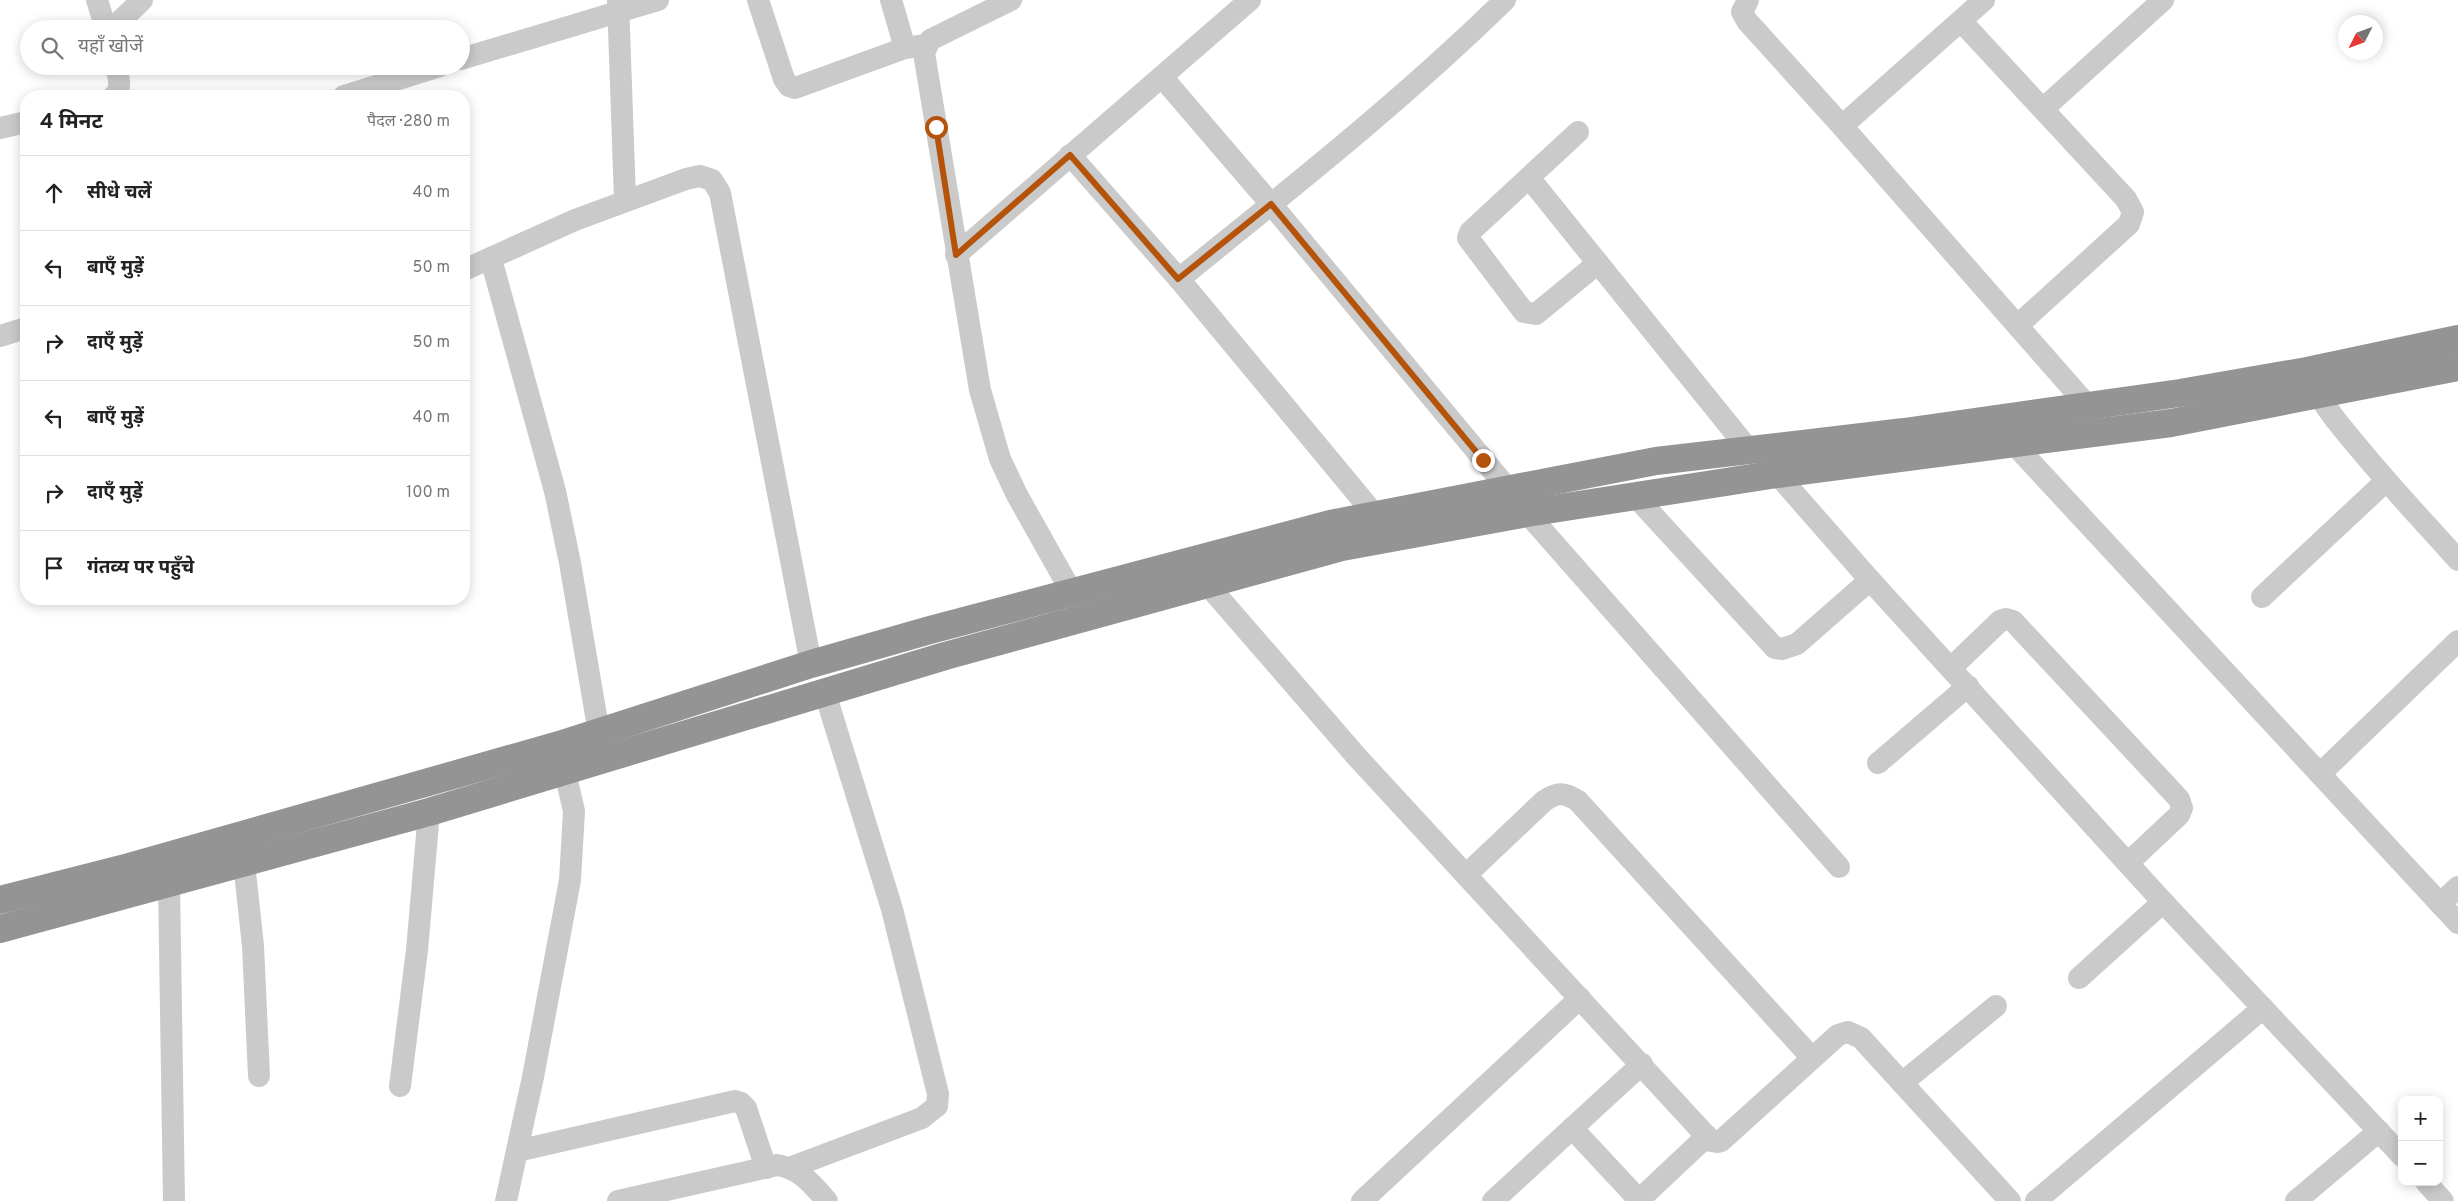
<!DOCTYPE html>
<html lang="hi">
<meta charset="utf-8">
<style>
body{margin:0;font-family:Overpass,"Noto Sans Devanagari",sans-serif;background:#f6f6f6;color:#222}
.controls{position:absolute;right:15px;bottom:15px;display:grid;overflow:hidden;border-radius:10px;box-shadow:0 2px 12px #0003}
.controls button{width:45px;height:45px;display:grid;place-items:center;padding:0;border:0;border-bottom:1px solid #e0e0e0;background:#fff;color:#222;font:25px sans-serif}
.compass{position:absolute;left:2338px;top:15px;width:45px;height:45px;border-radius:50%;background:#fff;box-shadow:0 2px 12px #0003;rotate:228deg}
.stop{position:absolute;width:15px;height:15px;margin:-11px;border:4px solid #b45309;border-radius:50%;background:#fff}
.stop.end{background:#b45309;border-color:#fff;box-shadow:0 1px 5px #0008}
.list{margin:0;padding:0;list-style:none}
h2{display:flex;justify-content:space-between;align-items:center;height:65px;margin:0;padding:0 20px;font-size:21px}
h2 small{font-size:16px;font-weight:400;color:#767676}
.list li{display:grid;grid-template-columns:32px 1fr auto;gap:15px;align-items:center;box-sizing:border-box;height:75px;padding:0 20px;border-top:1px solid #e0e0e0}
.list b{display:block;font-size:19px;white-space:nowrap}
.list em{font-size:16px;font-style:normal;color:#767676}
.icon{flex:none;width:28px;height:28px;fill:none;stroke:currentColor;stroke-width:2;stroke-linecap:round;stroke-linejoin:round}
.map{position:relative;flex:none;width:2458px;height:1201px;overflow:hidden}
.search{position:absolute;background:#fff;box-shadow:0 2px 12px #0003;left:20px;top:20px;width:450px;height:55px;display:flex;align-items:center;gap:12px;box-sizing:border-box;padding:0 18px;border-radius:28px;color:#767676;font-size:19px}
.panel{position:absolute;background:#fff;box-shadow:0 2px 12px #0003;left:20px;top:90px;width:450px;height:515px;border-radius:20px}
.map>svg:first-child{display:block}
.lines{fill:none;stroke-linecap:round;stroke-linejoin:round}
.minor{stroke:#cacaca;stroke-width:22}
.highway{stroke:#949494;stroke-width:28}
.route{stroke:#b45309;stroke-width:6}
</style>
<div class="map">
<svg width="2458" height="1201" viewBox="0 0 2458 1201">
<rect width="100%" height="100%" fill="#fff"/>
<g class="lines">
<g class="minor">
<path d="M97,0L106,29"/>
<path d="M618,0L625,200"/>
<path d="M758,0L784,79L789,86L795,88L905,48L926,45"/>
<path d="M891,0L905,48"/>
<path d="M1011,0L930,40L924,53L980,390L1000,459L1017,495L1071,591"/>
<path d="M1748,0L1742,12L1747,21L1842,126L2087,405"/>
<path d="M1961,21L2126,199L2133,212L2129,224L2018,325"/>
<path d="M112,29L142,0"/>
<path d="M461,59L658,0"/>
<path d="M1162,77L1271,204L1508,489"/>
<path d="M114,96C123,88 118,77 116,66"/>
<path d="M344,96L440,66"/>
<path d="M2043,109L2163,0"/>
<path d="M1842,126L1984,0"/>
<path d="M0,128L26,122"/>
<path d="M1578,132L1470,232L1468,238L1524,312L1536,314L1598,263"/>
<path d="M1070,155L1179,279L1375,515"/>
<path d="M1530,179L1749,450"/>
<path d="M956,255L1250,0"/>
<path d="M491,259L555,491L570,563L599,733"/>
<path d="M464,270L575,220L686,179L700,176L712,180L720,193L811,664"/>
<path d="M1179,279C1290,189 1403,100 1505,0"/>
<path d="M0,336L26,328"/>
<path d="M2312,381C2322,405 2341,427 2358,447C2390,486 2424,522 2458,560"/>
<path d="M2013,443L2458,923"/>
<path d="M1777,474L1870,580L2163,902L2402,1156"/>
<path d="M1635,496L1775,648L1782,649L1797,644L1870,580"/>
<path d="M1527,513L1839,867"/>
<path d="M1203,569L1207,584L1357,757L1711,1141L1717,1142L1721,1141L1838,1035L1848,1032L1861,1038L2010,1201"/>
<path d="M2262,597L2386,481"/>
<path d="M1951,668L2000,621L2006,619L2013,621L2179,799L2182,808L2179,815L2129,862"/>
<path d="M1878,763L1968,686"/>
<path d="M2320,774L2458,641"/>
<path d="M244,863L253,946L259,1076"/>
<path d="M1466,875L1544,801C1557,792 1564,792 1578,801L1812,1058"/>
<path d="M169,883L174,1201"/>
<path d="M2440,904L2458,887"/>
<path d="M2079,978L2163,902"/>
<path d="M1902,1083L1996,1006"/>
<path d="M400,1086L417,950L429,812"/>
<path d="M1572,1128L1640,1201"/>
<path d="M517,1151L735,1101L741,1103L746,1108L766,1168"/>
<path d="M792,1167L922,1118L937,1106L938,1094L892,909L825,693"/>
<path d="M2426,1182L2443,1201"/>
<path d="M1639,1200L1707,1136"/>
<path d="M506,1201L533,1077L570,880L574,811L561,755"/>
<path d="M618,1201L777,1165C801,1169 812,1184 827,1201"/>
<path d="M1362,1201L1580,998"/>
<path d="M1493,1201L1642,1064"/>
<path d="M2036,1201L2263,1008"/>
<path d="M2296,1201L2379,1131"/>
</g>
<g class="highway">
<path d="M0,900L129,867L559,745L811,664L930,630L1330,524L1656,461L1904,432L2180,393L2307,371L2458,339"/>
<path d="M0,929L429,812L945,656L1342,547L1527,513L1777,474L2171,423L2458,367"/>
</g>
</g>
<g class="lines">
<path class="route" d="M936,127L956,255L1070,155L1178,279L1271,204L1483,460"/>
</g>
</svg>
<div class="controls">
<button>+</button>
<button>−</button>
</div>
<svg class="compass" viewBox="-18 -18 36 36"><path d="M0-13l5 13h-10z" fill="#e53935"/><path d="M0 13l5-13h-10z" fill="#767676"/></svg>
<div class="stop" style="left:936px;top:127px"></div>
<div class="stop end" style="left:1483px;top:460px"></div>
<div class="search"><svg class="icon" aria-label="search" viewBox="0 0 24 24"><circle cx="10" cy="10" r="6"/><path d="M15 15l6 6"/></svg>यहाँ खोजें</div>
<section class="panel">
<h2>4 मिनट<small>पैदल · 280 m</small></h2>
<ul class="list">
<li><svg class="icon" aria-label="ahead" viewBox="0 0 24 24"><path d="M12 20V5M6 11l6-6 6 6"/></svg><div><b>सीधे चलें</b></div><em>40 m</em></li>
<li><svg class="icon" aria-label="left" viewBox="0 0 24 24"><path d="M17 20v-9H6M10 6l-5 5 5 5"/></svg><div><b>बाएँ मुड़ें</b></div><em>50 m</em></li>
<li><svg class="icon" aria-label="right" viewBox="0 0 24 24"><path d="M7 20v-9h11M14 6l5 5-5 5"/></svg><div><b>दाएँ मुड़ें</b></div><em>50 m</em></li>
<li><svg class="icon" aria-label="left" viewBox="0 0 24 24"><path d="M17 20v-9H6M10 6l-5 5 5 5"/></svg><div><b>बाएँ मुड़ें</b></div><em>40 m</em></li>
<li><svg class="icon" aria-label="right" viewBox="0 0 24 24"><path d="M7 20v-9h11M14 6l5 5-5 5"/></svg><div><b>दाएँ मुड़ें</b></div><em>100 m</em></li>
<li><svg class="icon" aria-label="arrive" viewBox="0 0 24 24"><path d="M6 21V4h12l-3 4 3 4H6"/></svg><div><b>गंतव्य पर पहुँचे</b></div></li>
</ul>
</section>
</div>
